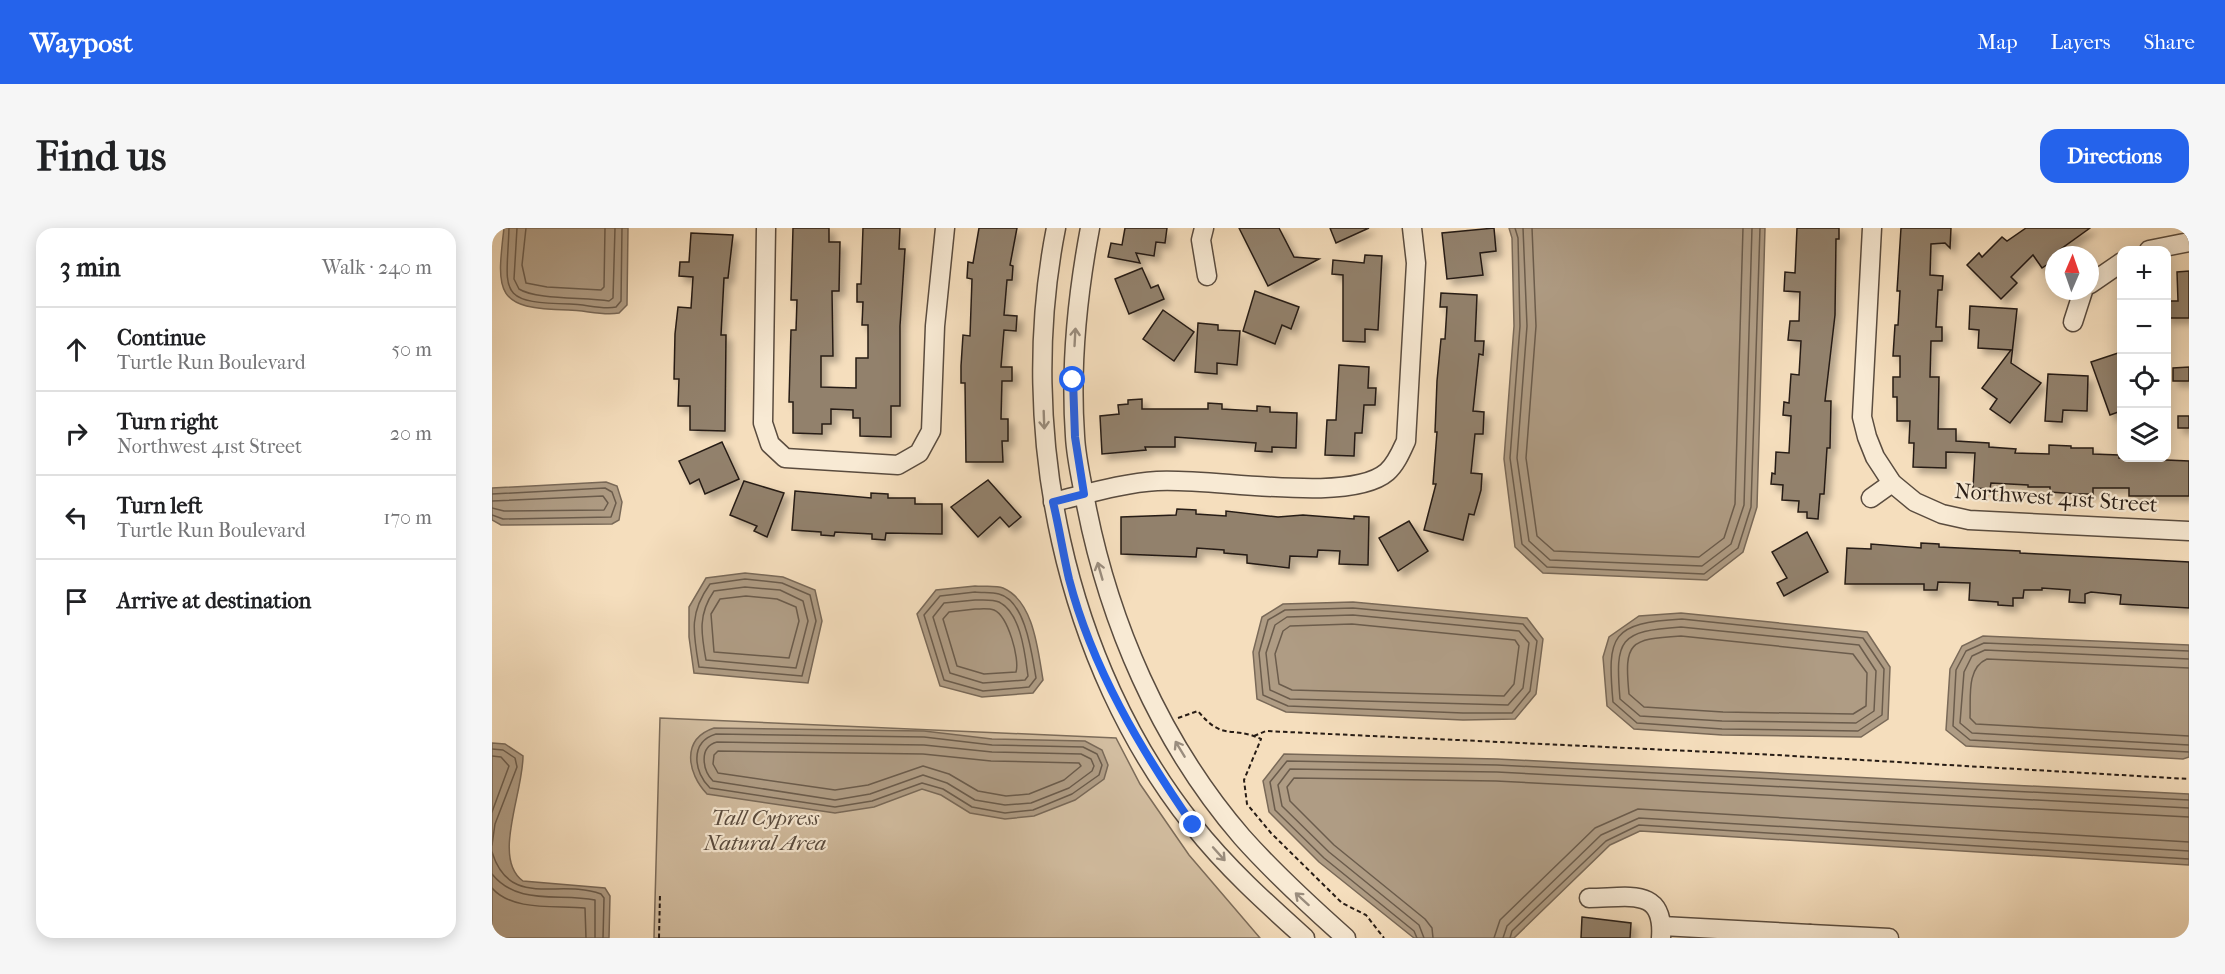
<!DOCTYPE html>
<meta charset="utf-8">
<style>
body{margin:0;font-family:"IM FELL French Canon",serif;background:#f6f6f6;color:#202124}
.controls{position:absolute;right:18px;top:18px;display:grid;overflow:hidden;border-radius:12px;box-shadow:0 3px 15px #0003}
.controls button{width:54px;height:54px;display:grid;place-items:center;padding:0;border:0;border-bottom:2px solid #e0e0e0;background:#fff;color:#202124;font:30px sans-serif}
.compass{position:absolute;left:1553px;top:18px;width:54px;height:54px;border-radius:50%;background:#fff;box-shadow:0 3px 15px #0003;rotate:2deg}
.stop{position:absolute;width:18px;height:18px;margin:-14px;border:4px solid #2563eb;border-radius:50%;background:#fff}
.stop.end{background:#2563eb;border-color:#fff;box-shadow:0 2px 6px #0008}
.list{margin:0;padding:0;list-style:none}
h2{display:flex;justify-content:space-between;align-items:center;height:78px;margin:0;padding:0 24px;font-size:26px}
h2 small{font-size:20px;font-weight:400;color:#757577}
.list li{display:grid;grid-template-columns:39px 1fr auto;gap:18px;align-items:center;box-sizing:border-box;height:84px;padding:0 24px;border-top:2px solid #e0e0e0}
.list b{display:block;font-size:22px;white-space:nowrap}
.list p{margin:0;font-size:20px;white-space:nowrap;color:#757577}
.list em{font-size:20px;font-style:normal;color:#757577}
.icon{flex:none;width:33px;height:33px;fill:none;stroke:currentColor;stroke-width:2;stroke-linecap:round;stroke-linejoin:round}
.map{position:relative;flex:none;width:1697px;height:710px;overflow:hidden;border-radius:18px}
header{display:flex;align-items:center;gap:36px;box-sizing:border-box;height:84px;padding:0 30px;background:#2563eb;color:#fff}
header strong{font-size:28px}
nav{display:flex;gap:33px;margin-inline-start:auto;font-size:21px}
.intro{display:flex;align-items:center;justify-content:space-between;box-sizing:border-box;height:144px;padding:0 36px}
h1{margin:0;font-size:42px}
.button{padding:15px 27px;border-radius:18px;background:#2563eb;color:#fff;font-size:21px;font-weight:700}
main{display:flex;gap:36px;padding:0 36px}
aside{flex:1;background:#fff;border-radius:18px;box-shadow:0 3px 15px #0003}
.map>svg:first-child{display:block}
.green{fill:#d2bda0;stroke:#7c6c5a;stroke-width:1.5}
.water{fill:#af9c84;stroke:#796958;stroke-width:1.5}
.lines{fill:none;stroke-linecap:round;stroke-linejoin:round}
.shore{stroke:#6b5c4c;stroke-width:1.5}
.building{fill:#92816c;stroke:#271c15;stroke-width:1.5;filter:url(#shadow)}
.minor-casing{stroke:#5a4c3f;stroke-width:21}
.path{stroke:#271c15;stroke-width:2;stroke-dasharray:4.5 3;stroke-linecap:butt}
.minor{stroke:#f8ead4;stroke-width:18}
.oneway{stroke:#9a8d7e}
.route{stroke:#2563eb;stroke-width:8}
.labels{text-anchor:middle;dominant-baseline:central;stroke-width:4.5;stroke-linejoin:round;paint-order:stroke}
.street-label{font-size:22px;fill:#271c15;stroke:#f8ead4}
.park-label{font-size:22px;font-style:italic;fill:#5a4c3f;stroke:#f8ead4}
</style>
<header>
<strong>Waypost</strong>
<nav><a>Map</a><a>Layers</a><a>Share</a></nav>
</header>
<div class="intro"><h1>Find us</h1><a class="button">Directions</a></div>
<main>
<aside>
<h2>3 min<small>Walk · 240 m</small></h2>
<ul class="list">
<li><svg class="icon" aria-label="ahead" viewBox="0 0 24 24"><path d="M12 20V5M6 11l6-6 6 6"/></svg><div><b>Continue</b><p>Turtle Run Boulevard</p></div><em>50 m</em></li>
<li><svg class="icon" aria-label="right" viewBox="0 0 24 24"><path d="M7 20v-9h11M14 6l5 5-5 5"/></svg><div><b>Turn right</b><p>Northwest 41st Street</p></div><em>20 m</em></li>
<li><svg class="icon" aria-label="left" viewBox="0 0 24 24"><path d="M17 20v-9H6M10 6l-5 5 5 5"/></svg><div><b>Turn left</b><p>Turtle Run Boulevard</p></div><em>170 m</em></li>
<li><svg class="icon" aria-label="arrive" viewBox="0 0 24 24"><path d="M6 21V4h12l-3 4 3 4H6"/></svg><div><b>Arrive at destination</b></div></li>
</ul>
</aside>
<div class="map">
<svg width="1697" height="710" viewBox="0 0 1697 710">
<defs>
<filter id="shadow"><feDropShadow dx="5.5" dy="5.5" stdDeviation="3" flood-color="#0004"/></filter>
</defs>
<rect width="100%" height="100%" fill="#f5debd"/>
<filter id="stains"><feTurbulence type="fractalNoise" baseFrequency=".00333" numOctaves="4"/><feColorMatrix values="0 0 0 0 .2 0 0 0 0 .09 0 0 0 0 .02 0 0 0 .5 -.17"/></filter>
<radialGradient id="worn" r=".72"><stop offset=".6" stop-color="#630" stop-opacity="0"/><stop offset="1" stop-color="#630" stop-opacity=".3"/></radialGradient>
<path class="green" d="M168,490L624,510L648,556L697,627L768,710H162Z"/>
<g class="water">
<path d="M12,0H136L135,77L127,85C110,88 93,82 76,82C4,81 4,66 12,0Z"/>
<path d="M1017,0H1273L1265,279L1251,324L1215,352L1051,345L1023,319L1012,231L1022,98L1020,10Z"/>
<path d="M114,254L125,258L130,274L127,292L120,296L9,297L0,292V260Z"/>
<path d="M253,345L291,349L323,362L330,393L316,455L202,445L197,409V379L214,350Z"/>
<path d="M483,358C491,359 504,357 511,360C542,373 546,423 551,452L541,465L490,469L448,458L425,386L444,362Z"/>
<path d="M861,374L1035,390L1051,411L1044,466L1023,491L971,492L794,484L765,471L761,424L770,389L791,376Z"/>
<path d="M1189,385L1375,404L1398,439L1396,491L1369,509L1230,507L1142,501L1115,478L1111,429L1117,409L1147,388Z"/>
<path d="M1491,408L1697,417V529L1691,531L1474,518L1454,502L1458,441L1470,418Z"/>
<path d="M222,500L432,503L500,511L593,513L610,522L616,537L612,551L583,572L542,588L513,591L478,585L449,567L430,561L382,579L343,585L215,566C195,545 189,511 222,500Z"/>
<path d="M0,515L13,516L31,528C31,566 0,631 31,653L113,660L118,668L117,710H0Z"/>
<path d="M792,526L1005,531L1697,566V637L1148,603L1118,617L1022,710H922L827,634L777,584L771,553Z"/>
</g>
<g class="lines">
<g class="shore">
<path d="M17,0C15,63 3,75 78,76C93,76 110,82 124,79L129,73L130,0"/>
<path d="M25,0L22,51L27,61C44,72 94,69 117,73L121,70L123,0"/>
<path d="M34,0L30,37L34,55L55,59L109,62L112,59L113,0"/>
<path d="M1023,0L1026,10L1028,98L1018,230L1030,316L1055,339L1212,346L1246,320L1259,279L1268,0"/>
<path d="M1031,0L1035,98L1025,230L1037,313L1058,332L1210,338L1239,316L1252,277L1260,0"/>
<path d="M1040,0L1044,98L1034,230L1045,308L1062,323L1207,329L1232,310L1243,276L1251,0"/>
<path d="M0,266L113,260L120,264L124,275L119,289L11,291L0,287"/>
<path d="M0,273L111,268L116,275L112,282L12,283L0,280"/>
<path d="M253,351L290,355L318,367L324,393L310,448L207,439C201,404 197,385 218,356Z"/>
<path d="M253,359L288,362L311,373L316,393L304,440L214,432C209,405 206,386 222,363Z"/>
<path d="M483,364C490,365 500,364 507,366C534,373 540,427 544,450L537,459L491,463L452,452L432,387L448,368Z"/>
<path d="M254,368L285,371L304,379L307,393L297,430L222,424L219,386L228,371Z"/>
<path d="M483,372C490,372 501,371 507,374C529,385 533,426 536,448L533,452L491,455L458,445L441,389L452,375Z"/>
<path d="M861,380L1031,396L1045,413L1038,463L1020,485H971L796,478L771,467L767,425L776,392L793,382Z"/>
<path d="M483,381C489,381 497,380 502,382C516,388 528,431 524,444L492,446L465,438L451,391L457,384Z"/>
<path d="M861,387L1027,403L1037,415L1031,460L1016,477L798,471L778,462L774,425L783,397L795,389Z"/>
<path d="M1190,391L1371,410L1392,441L1390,487L1366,503L1230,501L1145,495L1121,474C1115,407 1119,395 1190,391Z"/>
<path d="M860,396L1023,412L1027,418L1022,456L1012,468L800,462L787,456L783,426L791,403L798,398Z"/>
<path d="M1189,399L1367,417L1384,443L1382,483L1364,495L1230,493L1148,488L1128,471C1123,411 1127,403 1189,399Z"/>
<path d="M1189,408L1361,426L1375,445L1374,478L1361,486L1231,484L1152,479L1137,466C1132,414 1137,411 1189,408Z"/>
<path d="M1697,423L1492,415L1474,423L1464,442L1461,498L1478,512L1697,524"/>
<path d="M1697,431L1493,422L1480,428L1472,444L1468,495L1480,505L1697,517"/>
<path d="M1697,440L1495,431C1474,440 1479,470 1478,490L1484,496L1697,508"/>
<path d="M224,506L432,509L500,517L591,519L605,526L610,537L607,547L580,566L541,582L513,585L480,579L451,561L430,555L380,573L343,579L218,560C202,545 197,514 224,506Z"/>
<path d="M225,514L432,517L500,524L589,526L599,531L602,538L600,543L577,560L539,575L513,577L483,572L455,555L431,547L378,566L343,572L221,553C211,543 206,519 225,514Z"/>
<path d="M0,521L11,522L23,530L25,539L3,596L0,617"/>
<path d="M226,523L431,526L499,533L587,535L589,538L572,552L537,566L514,568L486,563L457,546L431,538L376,557L343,562L226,545L221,536L222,527Z"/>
<path d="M0,528L9,529L17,538L0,584"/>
<path d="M0,624C18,682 66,650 109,666L112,670L111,710"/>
<path d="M0,646C26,678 66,665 103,672V710"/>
<path d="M0,660C21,684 65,677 93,680L94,710"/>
<path d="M925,710L922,703L832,630L783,582L778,554L795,533L1005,537L1697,572"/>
<path d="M932,710L927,697L837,624L790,578L786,557L798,541L1005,544L1697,580"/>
<path d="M941,710L940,700L933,691L842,617L798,573L795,559L802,550L1004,553L1697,589"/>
<path d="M1002,710L1008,692L1103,600L1146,581L1697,614"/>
<path d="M1011,710L1015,698L1109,607L1147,590L1697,623"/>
<path d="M1018,710L1020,703L1114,613L1147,597L1697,631"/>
</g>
</g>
<g class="building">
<path d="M301,0H337V14H348L347,63H340L341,128H329V159L364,160V130H376V97H370L371,74H365V56H369L371,0H408L407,21H413L408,98V178H399V209L368,208V190H361V182L339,181V196H330V206L301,205V174H297L299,102H304L305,72H299Z"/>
<path d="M487,0H525L518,37L521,38L520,52H515L512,87L525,88L524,103L512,102L509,139H520V153H510L509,191H516V213H510L511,234H474L473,155H469V138L471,107L478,108L480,51L475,50L476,34L481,35Z"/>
<path d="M633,0H675L673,15L664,14L662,28L644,25L648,35L616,29L619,15L630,17Z"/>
<path d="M747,0H787L802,29L827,31L776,58Z"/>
<path d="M838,0H877L844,15Z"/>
<path d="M1002,0L1004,23L988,25L991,47L955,51L950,5Z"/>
<path d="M1305,0H1347V11H1344L1343,87L1333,173H1339L1338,220H1335L1332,266H1328L1326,291L1315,290V284H1306L1307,273L1290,272L1291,257L1279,256L1280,245L1283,246L1284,224L1297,225L1299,188L1291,187L1292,174L1297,175L1299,146L1307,147L1309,113L1296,112L1298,93H1307L1308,64L1292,63L1293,44L1303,45Z"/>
<path d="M1409,0H1459L1458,20L1453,15L1439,16L1438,47L1451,48L1450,62H1446L1444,99H1450V113H1439L1438,149H1447L1446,201H1464V213L1497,215V219L1524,221L1523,225L1557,226V217L1579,218V220H1601V226L1627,227V230L1697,233V268H1637V260H1601V266H1586L1558,264V259H1536V257L1499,255L1498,261L1481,260L1483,225L1454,224V240L1421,239L1422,215H1417L1418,193H1405V169H1401V149H1408V128H1401L1403,97H1406L1408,63H1405Z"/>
<path d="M1534,0H1598L1562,26V32L1550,40L1541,27L1519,49L1525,55L1509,71L1475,37L1487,25L1490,29L1510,9L1515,13Z"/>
<path d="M199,5L241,7L236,50H232L229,107H234L233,203L198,202V178H186L187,151H182L183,106L186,79L199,80L201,49L187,48L188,34H197Z"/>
<path d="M873,27L890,28L886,102L873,101V114L851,113V47L840,46L841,32L872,35Z"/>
<path d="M650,40L659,60L666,57L672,71L637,86L623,51Z"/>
<path d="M1697,43V90H1674V73H1686L1685,44Z"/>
<path d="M763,63L807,79L799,101L790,97L783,116L751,103Z"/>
<path d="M949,65L985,67L983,113H992L991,127L987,126L981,183L992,184L991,206H983L979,245L990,246L989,262L982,287L977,286L971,312L932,302L944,256H941L945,204H943L945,153L949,111H953L955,79H948Z"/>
<path d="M1478,78L1525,81L1519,135L1549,155L1518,195L1498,181L1505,171L1490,160L1519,122L1486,120L1487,102L1477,101Z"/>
<path d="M671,82L702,104L682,133L651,111Z"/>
<path d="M706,95L726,97V102L748,103L745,137L725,135V146L703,144Z"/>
<path d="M1629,124V183L1618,187L1599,134Z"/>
<path d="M847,137L877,139L876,160H884L883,177H872L870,205H863L862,228L833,227L835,192H844Z"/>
<path d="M1697,139V153H1681V140Z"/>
<path d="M1556,146L1596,148L1595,183L1571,182L1570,194L1553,193Z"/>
<path d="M650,171V181H716V175L730,176V181L765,183V178L778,179V184L805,185L804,220L780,219V224L763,223L764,215L683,209V219H653L654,222L610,226L608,188L627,186L626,177L636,176V172Z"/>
<rect x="1686" y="188" width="11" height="12"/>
<path d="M230,214L247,251L213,266L207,251L198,256L187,233Z"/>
<path d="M496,252L529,289L517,299L508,289L486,309L459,279Z"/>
<path d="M252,253L292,265L275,309L262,303L265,298L238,287Z"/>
<path d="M303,263L379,270V265L396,266V270H423V276H450V306L394,305L393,312L380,311V306L343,304L342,308L329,307V304L300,302Z"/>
<path d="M685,281L704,282V286L734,288V283L786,289L811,287L862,291V288L877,289L876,337L847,336L848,323L826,322L825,329L798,328L797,340L755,335V327L732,325V322L705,320L704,329L629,326V289L684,287Z"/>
<path d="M917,293L936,323L906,343L887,310Z"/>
<path d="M1315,304L1336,344L1292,368L1285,355L1295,350L1280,324Z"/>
<path d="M1429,315L1447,316V319L1528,323V325L1697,334V380L1628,376L1629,367L1599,364L1593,366V375L1577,374L1578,362L1550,360V362H1532L1531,370H1521V378L1506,377V374L1477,372L1478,355L1446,354L1445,362H1432V356H1353L1355,320L1379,321V316L1429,320Z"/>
<path d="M1090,689L1139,695L1138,710H1089Z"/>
</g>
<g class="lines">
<g class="minor-casing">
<g id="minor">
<path d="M274,0L271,195L278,216L293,230L406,237L427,225L439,203L443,98L453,0"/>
<path d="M564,0C524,201 572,435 701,597C734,639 774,675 813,710"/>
<path d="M598,0C585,69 578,138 583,208C584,229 589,250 593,271C616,393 668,514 750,609C782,645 818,678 854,710"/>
<path d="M712,0L709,12L715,48"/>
<path d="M1380,0L1370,189L1375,209L1383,229L1400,255L1423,274L1450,286L1477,292L1697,303"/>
<path d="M1657,22L1697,14"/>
<path d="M1598,56L1630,34"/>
<path d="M1581,94L1591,63"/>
<path d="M1379,270L1400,255"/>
<path d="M561,274C595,266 631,255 665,253C718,249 857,277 895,244C904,236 909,224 914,213L924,35L920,0"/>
<path d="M1097,670C1136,670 1173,658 1169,710"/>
<path d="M1170,698L1318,706"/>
<path d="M1318,710V706L1397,710"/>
</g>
</g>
<g class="path">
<path d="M686,490L706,483C731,514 739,497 769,511L752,552L755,576L779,605L850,675L874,687L892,710"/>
<path d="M762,508L774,503L1284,527L1697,551"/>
<path d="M167,710L168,666"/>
</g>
<use href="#minor" class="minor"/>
</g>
<defs><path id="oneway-shaft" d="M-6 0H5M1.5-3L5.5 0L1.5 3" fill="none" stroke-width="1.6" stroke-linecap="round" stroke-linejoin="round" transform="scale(1.5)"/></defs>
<g class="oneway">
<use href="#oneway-shaft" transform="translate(583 109) rotate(-87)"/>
<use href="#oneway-shaft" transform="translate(552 192) rotate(88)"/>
<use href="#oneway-shaft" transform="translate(608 343) rotate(-106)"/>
<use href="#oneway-shaft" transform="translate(688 521) rotate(-121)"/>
<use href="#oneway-shaft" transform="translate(727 626) rotate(48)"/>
<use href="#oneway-shaft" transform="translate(810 671) rotate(-138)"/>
</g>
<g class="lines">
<path class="route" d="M581,152L583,209L592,266L561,274C567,299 571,325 577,351C600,440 649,522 701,597"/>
</g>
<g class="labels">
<g class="street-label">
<text transform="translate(1564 270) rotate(4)">Northwest 41st Street</text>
</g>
<g class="park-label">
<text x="273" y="590">Tall Cypress<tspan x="273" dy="25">Natural Area</tspan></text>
</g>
</g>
<rect width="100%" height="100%" filter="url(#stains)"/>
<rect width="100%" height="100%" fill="url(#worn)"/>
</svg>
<div class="controls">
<button>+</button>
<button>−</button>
<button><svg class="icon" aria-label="locate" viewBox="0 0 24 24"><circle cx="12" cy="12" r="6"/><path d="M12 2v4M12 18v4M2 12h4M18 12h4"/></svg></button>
<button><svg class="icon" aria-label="layers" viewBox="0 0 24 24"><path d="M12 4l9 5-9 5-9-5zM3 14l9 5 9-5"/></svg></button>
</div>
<svg class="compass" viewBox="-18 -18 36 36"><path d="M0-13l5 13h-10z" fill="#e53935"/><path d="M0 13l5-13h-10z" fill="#757577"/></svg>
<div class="stop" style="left:581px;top:152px"></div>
<div class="stop end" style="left:701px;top:597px"></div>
</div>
</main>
